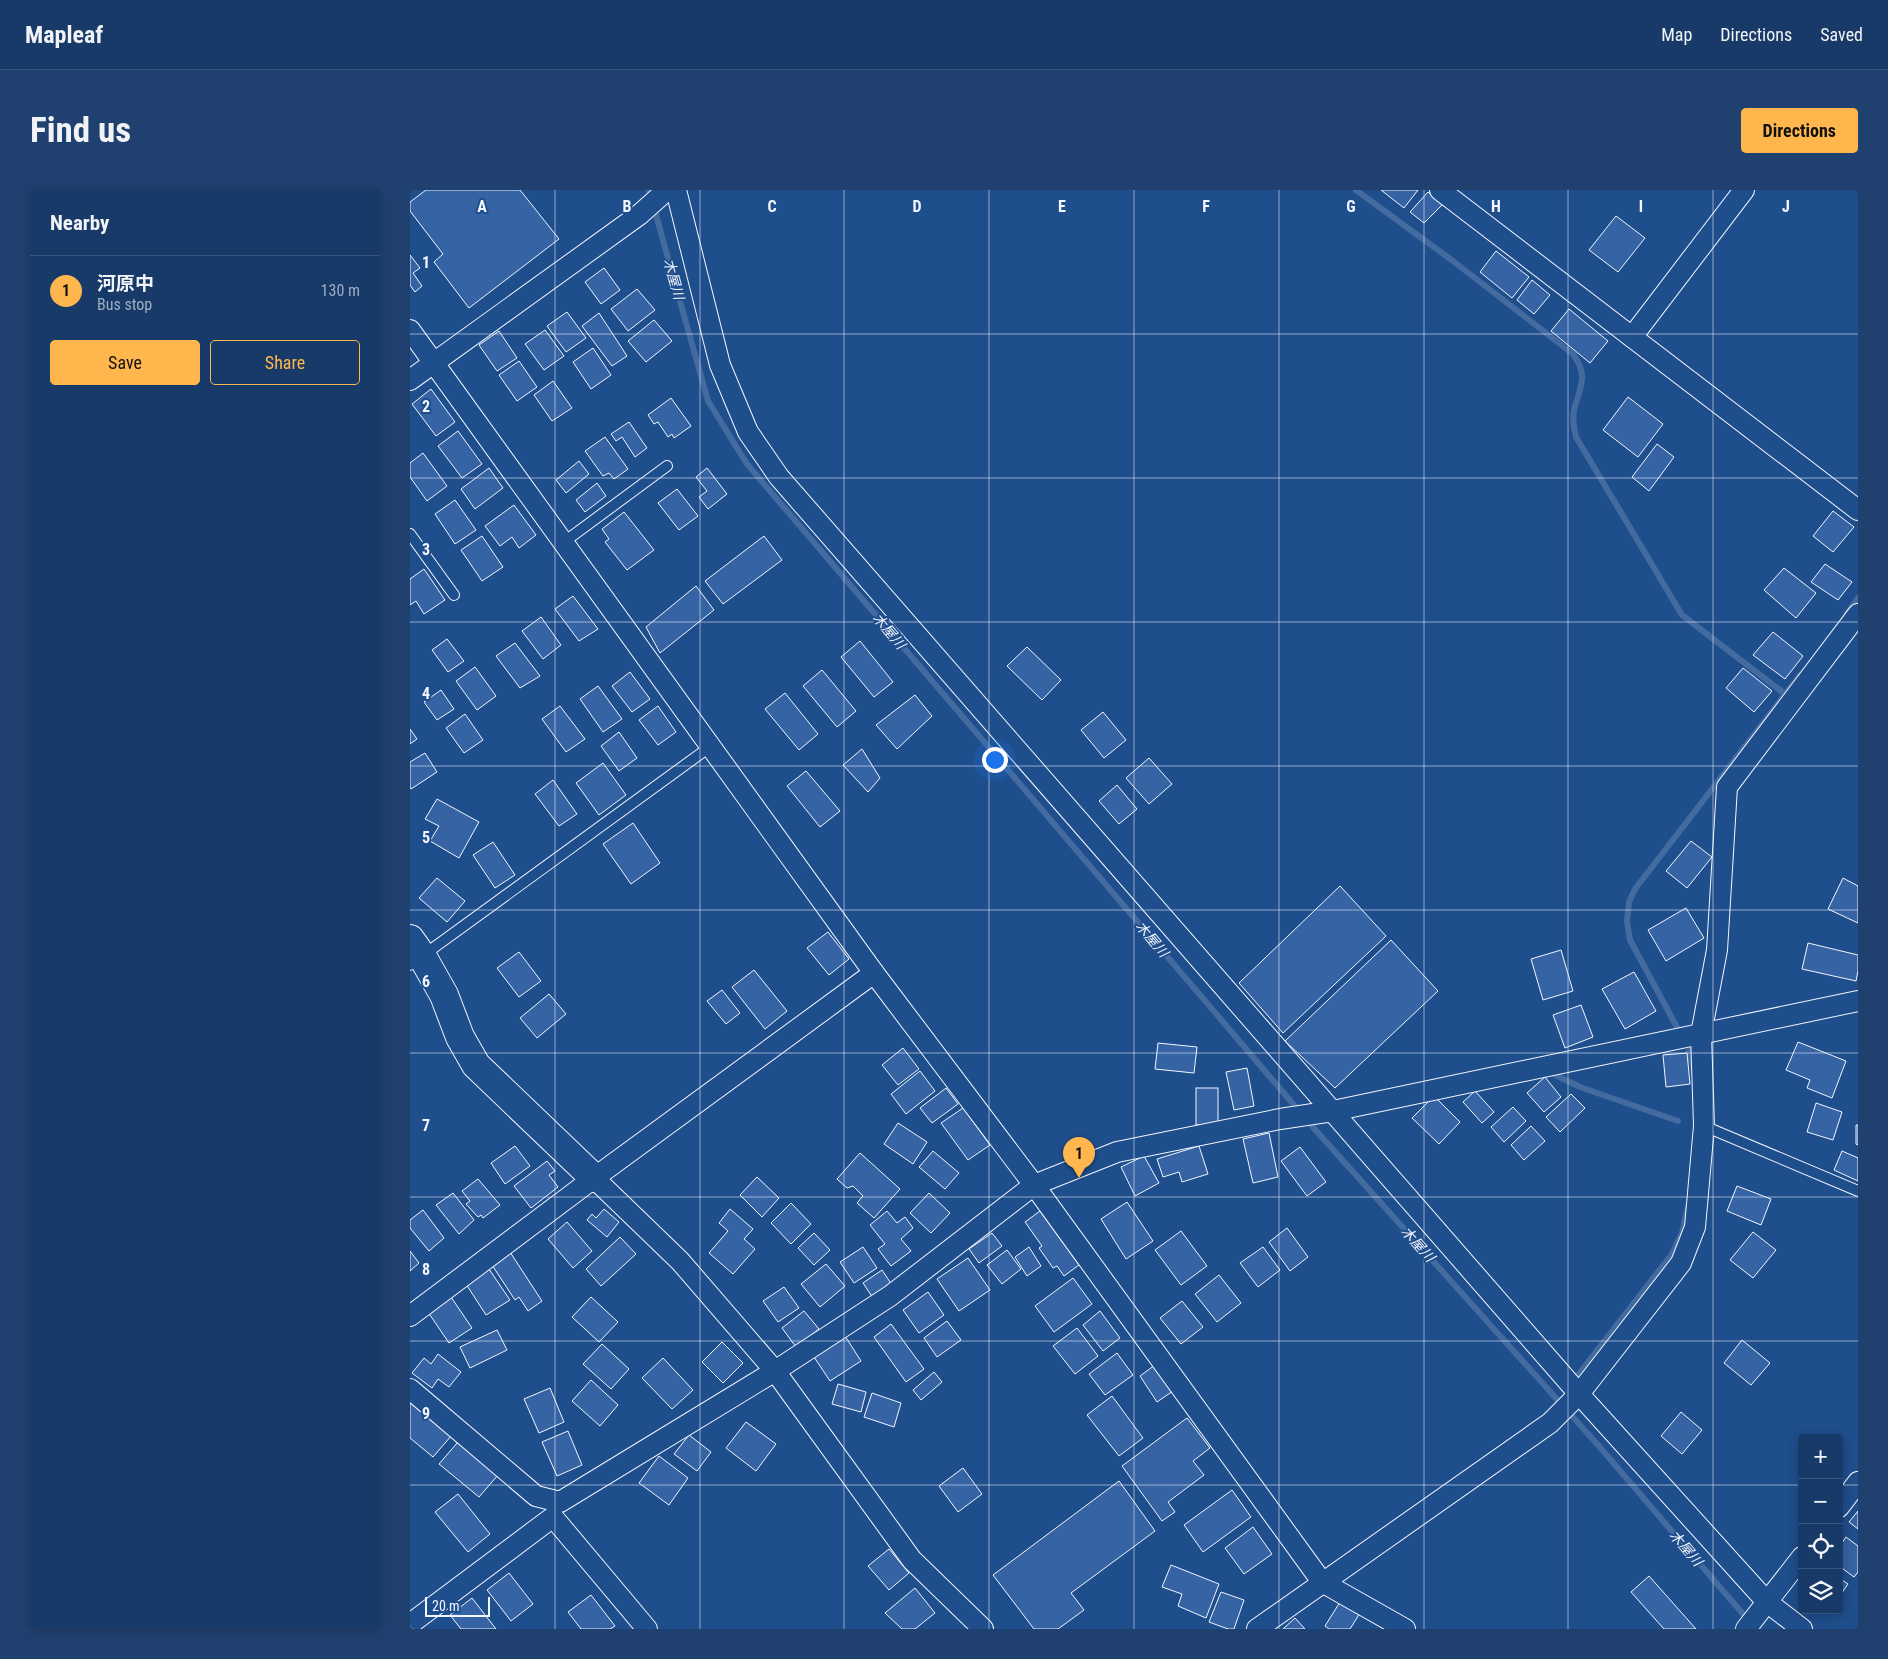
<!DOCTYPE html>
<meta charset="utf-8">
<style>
body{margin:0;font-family:"Roboto Condensed","Noto Sans JP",sans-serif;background:#20416f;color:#f1f3f6}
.controls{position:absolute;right:15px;bottom:15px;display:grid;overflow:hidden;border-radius:5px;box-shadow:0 2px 12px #0003}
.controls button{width:45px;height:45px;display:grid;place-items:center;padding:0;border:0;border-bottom:1px solid #36547d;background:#173a69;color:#f1f3f6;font:25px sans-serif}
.scale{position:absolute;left:15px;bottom:12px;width:65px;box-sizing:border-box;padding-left:5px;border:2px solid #f2f6ff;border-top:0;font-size:14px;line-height:18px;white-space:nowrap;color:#f2f6ff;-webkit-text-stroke:4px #1f4e8c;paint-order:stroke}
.you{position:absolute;left:584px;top:569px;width:18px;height:18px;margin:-12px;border:4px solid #fff;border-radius:50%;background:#1a73e8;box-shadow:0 0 0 8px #1a73e833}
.badge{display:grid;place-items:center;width:32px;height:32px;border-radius:50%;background:#ffb74d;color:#111;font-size:16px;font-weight:700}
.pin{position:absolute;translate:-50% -41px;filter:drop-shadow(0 1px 2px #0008)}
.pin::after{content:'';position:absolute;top:26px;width:18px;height:15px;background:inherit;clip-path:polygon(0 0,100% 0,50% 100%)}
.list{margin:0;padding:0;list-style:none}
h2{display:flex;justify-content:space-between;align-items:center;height:65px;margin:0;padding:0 20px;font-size:21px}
h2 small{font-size:16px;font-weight:400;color:#9eadc0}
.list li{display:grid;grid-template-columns:32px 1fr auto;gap:15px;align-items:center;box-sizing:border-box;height:70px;padding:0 20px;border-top:1px solid #36547d}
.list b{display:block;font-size:19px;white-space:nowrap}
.list p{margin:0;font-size:16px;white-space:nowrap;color:#9eadc0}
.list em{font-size:16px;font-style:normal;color:#9eadc0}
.actions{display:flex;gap:10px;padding:15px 20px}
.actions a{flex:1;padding:11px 0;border:1px solid #ffb74d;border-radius:5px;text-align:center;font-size:18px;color:#ffb74d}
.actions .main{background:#ffb74d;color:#111}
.icon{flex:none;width:28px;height:28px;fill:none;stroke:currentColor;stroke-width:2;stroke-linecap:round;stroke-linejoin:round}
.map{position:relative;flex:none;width:1448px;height:1439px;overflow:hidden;border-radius:5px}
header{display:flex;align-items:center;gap:30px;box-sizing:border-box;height:70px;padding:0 25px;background:#173a69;border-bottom:1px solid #36547d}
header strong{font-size:24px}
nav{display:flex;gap:28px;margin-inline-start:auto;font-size:18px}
.intro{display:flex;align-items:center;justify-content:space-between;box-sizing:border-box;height:120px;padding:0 30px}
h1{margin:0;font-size:35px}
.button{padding:12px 22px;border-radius:5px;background:#ffb74d;color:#111;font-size:18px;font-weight:700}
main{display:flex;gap:30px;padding:0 30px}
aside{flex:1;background:#173a69;border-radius:5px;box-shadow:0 2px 12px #0003}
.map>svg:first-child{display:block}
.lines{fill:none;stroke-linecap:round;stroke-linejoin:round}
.stream{stroke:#446ba0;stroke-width:6}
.building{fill:#3563a3;stroke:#f2f6ff}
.lane-casing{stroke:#f2f6ff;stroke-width:12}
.street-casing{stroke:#f2f6ff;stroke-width:22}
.secondary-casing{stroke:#f2f6ff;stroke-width:30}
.lane{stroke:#1f4e8c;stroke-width:10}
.street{stroke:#1f4e8c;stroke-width:20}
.secondary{stroke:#1f4e8c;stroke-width:28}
.grid{fill:none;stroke:#f2f6ff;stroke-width:1;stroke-opacity:0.55}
.labels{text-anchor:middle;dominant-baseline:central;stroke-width:4;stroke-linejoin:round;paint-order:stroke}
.water-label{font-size:14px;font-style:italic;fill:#f2f6ff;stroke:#1f4e8c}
.grid-label{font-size:16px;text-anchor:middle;font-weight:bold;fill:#f2f6ff;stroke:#1f4e8c;stroke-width:4;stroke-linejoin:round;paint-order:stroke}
</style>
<header>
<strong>Mapleaf</strong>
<nav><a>Map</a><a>Directions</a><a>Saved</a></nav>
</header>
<div class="intro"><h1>Find us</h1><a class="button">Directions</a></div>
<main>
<aside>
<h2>Nearby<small></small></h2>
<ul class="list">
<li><span class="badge">1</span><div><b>河原中</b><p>Bus stop</p></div><em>130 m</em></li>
</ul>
<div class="actions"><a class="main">Save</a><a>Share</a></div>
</aside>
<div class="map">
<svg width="1448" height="1439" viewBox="0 0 1448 1439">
<rect width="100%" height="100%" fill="#1f4e8c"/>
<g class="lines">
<g class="stream">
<path d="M239,0L298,211L337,274L901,935L1188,1255L1339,1431"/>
<path d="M946,0L1043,71L1163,164C1179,186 1170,197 1164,220C1162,229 1164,238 1166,247L1272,425L1375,504"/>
<path d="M1437,423L1448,408"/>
<path d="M1269,841L1220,750L1217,731L1219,712L1225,699L1390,485"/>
<path d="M1279,861L1284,882"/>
<path d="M1145,885L1170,897L1268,931"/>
<path d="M1168,1185L1262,1064L1272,1043L1278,1016"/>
</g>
</g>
<g class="building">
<path d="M16,0H110L149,49L59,118L24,72L33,64L0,21V12Z"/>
<path d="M971,0H1008L994,18Z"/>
<path d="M1018,2L1032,15L1014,33L1000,22Z"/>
<path d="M1206,26L1235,48L1208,82L1179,60Z"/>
<path d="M1086,61L1119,87L1102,108L1070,82Z"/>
<path d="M0,65L10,78L3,83L12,96L5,102L0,95Z"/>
<path d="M194,78L210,100L191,114L175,92Z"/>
<path d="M1122,90L1140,105L1124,124L1107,110Z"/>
<path d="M227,99L245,120L218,141L201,119Z"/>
<path d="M1159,119L1198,151L1180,173L1141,141Z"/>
<path d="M157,122L176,148L156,162L137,136Z"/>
<path d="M189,123L217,166L202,176L172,136Z"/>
<path d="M244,130L262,151L236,172L218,151Z"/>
<path d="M135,140L154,166L134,180L115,154Z"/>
<path d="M89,141L107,168L87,181L69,155Z"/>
<path d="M183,158L201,185L181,199L163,172Z"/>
<path d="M109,171L127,197L107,211L89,185Z"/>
<path d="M143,191L162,218L142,231L124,205Z"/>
<path d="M21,199L45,232L26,246L2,214Z"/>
<path d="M1218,207L1253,234L1228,267L1193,240Z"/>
<path d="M261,208L281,236L264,248L262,244L258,247L248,232L244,234L238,225Z"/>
<path d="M219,232L237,258L225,267L212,247L206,251L201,244Z"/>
<path d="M48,241L72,274L52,288L28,256Z"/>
<path d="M195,247L218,279L204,289L199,283L193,286L175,261Z"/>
<path d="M1247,254L1264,267L1239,301L1222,287Z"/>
<path d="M13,263L37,296L17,311L0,287V273Z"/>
<path d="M169,271L179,284L156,303L146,290Z"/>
<path d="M79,278L93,298L65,319L51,299Z"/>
<path d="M297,278L317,304L298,319L289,307L297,301L286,287Z"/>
<path d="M187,293L196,306L175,322L166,310Z"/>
<path d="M267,299L288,326L269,340L248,313Z"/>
<path d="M45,310L66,340L45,354L25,324Z"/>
<path d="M104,315L126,345L109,358L102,347L90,356L75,336Z"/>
<path d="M1423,321L1444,337L1423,362L1403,346Z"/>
<path d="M214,322L244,360L217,380L195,352L199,349L192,339Z"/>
<path d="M72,346L93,377L72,391L51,360Z"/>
<path d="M354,346L372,370L313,414L295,391Z"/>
<path d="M1415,374L1442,392L1428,410L1401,392Z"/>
<path d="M1374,378L1406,403L1386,428L1354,400Z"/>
<path d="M14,379L35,410L14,424L6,411L0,415V389Z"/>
<path d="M286,396L304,420L250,463L236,437Z"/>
<path d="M163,406L188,439L169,451L145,419Z"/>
<path d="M131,427L151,455L133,469L112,441Z"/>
<path d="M1363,442L1393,466L1375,489L1343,465Z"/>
<path d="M37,449L54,471L38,482L22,460Z"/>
<path d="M450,451L483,492L464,507L431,467Z"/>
<path d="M105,453L130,486L110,498L86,466Z"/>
<path d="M617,457L651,490L632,510L597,476Z"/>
<path d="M65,477L86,506L67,520L46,491Z"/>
<path d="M1333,478L1362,501L1344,522L1316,498Z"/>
<path d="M412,480L446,521L427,537L393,496Z"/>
<path d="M220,482L240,509L222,522L202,496Z"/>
<path d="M188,496L212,529L193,542L170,509Z"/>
<path d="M31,500L44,519L27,530L14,512Z"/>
<path d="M375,503L408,544L389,560L355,519Z"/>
<path d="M505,505L522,526L487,559L466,535Z"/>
<path d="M150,516L175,549L156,562L132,529Z"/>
<path d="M248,516L266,542L248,555L229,530Z"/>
<path d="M693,522L716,550L694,568L671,540Z"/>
<path d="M55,524L73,550L54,563L36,538Z"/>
<path d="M0,539L7,549L0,554Z"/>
<path d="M209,542L227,568L209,581L191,556Z"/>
<path d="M452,559L470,588L458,602L433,575Z"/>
<path d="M15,563L27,582L1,599L0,597V572Z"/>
<path d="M739,568L762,594L739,614L716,588Z"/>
<path d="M193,573L216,605L189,625L166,593Z"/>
<path d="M396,581L430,621L410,637L377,596Z"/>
<path d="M143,590L167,624L149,636L125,604Z"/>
<path d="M707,595L727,619L709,634L689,611Z"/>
<path d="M27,609L69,632L49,668L20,651L29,636L15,629Z"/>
<path d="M223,633L250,673L221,694L193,654Z"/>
<path d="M1281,651L1302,667L1277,698L1256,681Z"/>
<path d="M83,652L105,685L85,698L63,665Z"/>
<path d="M27,688L55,711L37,732L9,708Z"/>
<path d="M1433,688L1448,696V733L1418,719Z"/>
<path d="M930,696L976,746L873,843L829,793Z"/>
<path d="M1276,718L1294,748L1256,771L1238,740Z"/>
<path d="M418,742L439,769L419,785L397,758Z"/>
<path d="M981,750L1028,801L925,898L875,851Z"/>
<path d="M1398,753L1448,765V781L1446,791L1392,779Z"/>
<path d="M1151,760L1163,801L1133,810L1121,769Z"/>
<path d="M109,762L131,791L109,807L87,778Z"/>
<path d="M344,780L377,821L355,839L322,797Z"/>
<path d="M1224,782L1246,821L1215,839L1192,799Z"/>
<path d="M312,800L330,823L316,834L297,811Z"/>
<path d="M139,804L156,824L127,848L110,828Z"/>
<path d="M1171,815L1183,847L1155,858L1143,825Z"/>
<path d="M1388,852L1436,871L1422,908L1397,898L1400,890L1376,880Z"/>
<path d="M748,853L787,857L784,883L745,879Z"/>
<path d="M493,858L509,879L488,895L472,875Z"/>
<path d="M1277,863L1280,894L1256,897L1253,865Z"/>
<path d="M837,878L844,916L824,920L816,882Z"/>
<path d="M510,881L525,901L496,924L481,904Z"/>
<path d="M1135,887L1151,907L1134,922L1117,903Z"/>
<path d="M536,898L548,914L522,933L510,918Z"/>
<rect x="786" y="898" width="22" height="37"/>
<path d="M1065,901L1084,922L1072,933L1053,912Z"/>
<path d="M1161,904L1175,918L1150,942L1136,927Z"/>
<path d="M1024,906L1050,932L1029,954L1002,928Z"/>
<path d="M1406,913L1432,922L1423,950L1397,942Z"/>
<path d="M1103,917L1116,931L1094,952L1081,937Z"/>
<path d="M553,918L580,955L558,970L531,933Z"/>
<path d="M488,933L517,952L503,974L474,954Z"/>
<path d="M1446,935H1448V955L1446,954Z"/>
<path d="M1121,936L1135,951L1114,970L1101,955Z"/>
<path d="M859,943L868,987L843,993L833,949Z"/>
<path d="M105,956L120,976L95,994L81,973Z"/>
<path d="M789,956L798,984L772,992L769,982L753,987L747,969Z"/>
<path d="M890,957L916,992L897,1006L871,971Z"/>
<path d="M523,961L549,983L535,999L509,977Z"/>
<path d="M1432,961L1448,968V991L1424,980Z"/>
<path d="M450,963L490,999L464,1028L447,1013L453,1006L443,996L437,998L427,989Z"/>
<path d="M734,966L749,993L725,1006L711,977Z"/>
<path d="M137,971L145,981L139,985L148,997L121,1018L104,996Z"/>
<path d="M347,987L369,1008L352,1027L330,1005Z"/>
<path d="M68,989L90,1015L73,1028L71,1025L68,1027L56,1014L60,1011L52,1001Z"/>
<path d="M1327,996L1361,1009L1351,1035L1317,1021Z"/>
<path d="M43,1003L64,1030L49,1044L26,1015Z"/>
<path d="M519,1003L540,1023L521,1043L500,1023Z"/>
<path d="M717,1012L743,1051L716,1069L691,1029Z"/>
<path d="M381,1013L401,1034L381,1054L361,1033Z"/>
<path d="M194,1019L209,1032L197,1047L177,1030L182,1024L186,1028Z"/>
<path d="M320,1019L343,1039L334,1049L345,1059L323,1084L299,1063L318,1041L309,1033Z"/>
<path d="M13,1020L34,1048L19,1061L0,1038V1030Z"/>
<path d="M477,1021L487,1033L495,1027L503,1038L491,1049L501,1061L481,1076L468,1059L475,1054L460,1035Z"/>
<path d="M630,1021L669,1075L654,1086L647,1076L643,1078L629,1058L632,1056L615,1032Z"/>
<path d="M157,1032L182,1061L163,1078L138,1049Z"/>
<path d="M877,1038L898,1067L880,1081L859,1052Z"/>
<path d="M771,1041L797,1076L771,1095L745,1060Z"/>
<path d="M1343,1042L1366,1060L1343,1088L1320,1070Z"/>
<path d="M404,1043L420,1060L404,1075L388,1058Z"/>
<path d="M582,1043L592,1056L569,1073L559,1059Z"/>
<path d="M210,1047L226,1064L191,1096L176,1079Z"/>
<path d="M453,1057L467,1078L444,1093L430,1072Z"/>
<path d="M619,1057L631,1076L617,1086L605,1067Z"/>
<path d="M853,1057L870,1080L848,1097L830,1073Z"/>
<path d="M597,1060L611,1079L592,1094L577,1075Z"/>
<path d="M0,1061L9,1073L0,1081Z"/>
<path d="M100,1062L132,1111L118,1121L109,1107L105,1110L82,1075Z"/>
<path d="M558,1068L580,1100L549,1121L527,1089Z"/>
<path d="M416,1074L435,1096L410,1117L391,1094Z"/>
<path d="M79,1079L100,1110L76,1125L56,1094Z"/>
<path d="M472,1080L482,1095L463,1108L453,1093Z"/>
<path d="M809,1085L831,1113L807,1132L785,1104Z"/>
<path d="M663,1088L682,1114L644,1142L625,1116Z"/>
<path d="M374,1097L389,1118L368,1132L353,1111Z"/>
<path d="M518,1102L534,1125L509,1143L493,1120Z"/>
<path d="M41,1107L62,1138L39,1153L18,1122Z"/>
<path d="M181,1107L208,1132L189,1152L162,1127Z"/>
<path d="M772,1111L793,1137L771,1154L750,1128Z"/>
<path d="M394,1121L409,1139L386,1157L372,1138Z"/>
<path d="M690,1121L710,1148L693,1161L673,1135Z"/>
<path d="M537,1131L551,1150L527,1167L514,1148Z"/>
<path d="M481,1134L514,1179L496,1192L464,1147Z"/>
<path d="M667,1138L688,1166L665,1184L643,1156Z"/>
<path d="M87,1140L97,1160L60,1178L50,1157Z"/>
<path d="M435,1146L451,1171L420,1191L404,1167Z"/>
<path d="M1332,1150L1360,1173L1341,1195L1314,1173Z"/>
<path d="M312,1152L333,1173L313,1193L292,1172Z"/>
<path d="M192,1154L219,1179L201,1199L173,1174Z"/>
<path d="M707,1163L723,1185L695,1205L679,1184Z"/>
<path d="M28,1164L51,1182L39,1197L28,1189L22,1198L2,1183L14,1168L21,1174Z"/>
<path d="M253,1168L283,1200L262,1219L232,1188Z"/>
<path d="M745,1175L763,1201L747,1212L730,1186Z"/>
<path d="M524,1182L532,1192L511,1210L503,1200Z"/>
<path d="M181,1190L208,1215L190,1236L162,1211Z"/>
<path d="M428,1194L456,1202L451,1222L422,1214Z"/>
<path d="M140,1198L154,1232L129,1243L114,1209Z"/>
<path d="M462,1203L491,1213L484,1237L454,1227Z"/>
<path d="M702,1206L733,1248L709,1266L677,1225Z"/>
<path d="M2,1212L42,1245L23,1267L0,1248V1214Z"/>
<path d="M1271,1222L1292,1240L1272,1264L1251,1246Z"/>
<path d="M777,1228L800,1258L783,1271L794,1285L758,1312L765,1322L752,1331L712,1276Z"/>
<path d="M336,1232L366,1254L346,1281L316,1258Z"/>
<path d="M158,1241L172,1275L147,1286L132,1252Z"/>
<path d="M279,1245L301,1262L287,1281L264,1264Z"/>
<path d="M48,1252L88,1285L69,1307L29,1274Z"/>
<path d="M249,1266L278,1288L259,1315L229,1293Z"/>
<path d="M553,1278L572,1304L548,1322L529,1296Z"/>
<path d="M709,1291L745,1341L661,1403L674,1420L648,1439H624L583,1385Z"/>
<path d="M822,1300L841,1327L793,1362L774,1335Z"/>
<path d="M48,1304L80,1344L58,1362L25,1322Z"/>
<path d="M1448,1321V1339L1439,1332Z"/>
<path d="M843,1337L862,1364L834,1384L815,1358Z"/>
<path d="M1436,1347L1448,1356V1382L1444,1387L1429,1376V1357Z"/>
<path d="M479,1359L499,1383L479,1400L458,1376Z"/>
<path d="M761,1375L809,1394L796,1428L768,1416L772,1404L752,1397Z"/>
<path d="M99,1383L123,1414L101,1431L77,1400Z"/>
<path d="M1239,1386L1286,1439H1254L1221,1402Z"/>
<path d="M1429,1388L1438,1394L1429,1407Z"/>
<path d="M505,1398L525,1423L505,1439H492L475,1423Z"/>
<path d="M811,1402L834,1410L824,1439H818L799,1432Z"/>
<path d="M181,1405L205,1436L200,1439H171L158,1422Z"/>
<path d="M62,1408L86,1439H51L40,1425Z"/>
<path d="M930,1412L950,1423L940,1439H919L915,1436Z"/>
<path d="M885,1428L895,1439H873Z"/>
</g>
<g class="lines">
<g class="lane-casing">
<g id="lane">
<path d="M0,344L44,405"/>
<path d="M154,352L257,276"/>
<path d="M0,775L301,556"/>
<path d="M1294,936L1448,1001"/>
</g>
</g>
<g class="street-casing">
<g id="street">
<path d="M266,0L310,175L338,242L369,287L1169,1204L1357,1412L1392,1439"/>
<path d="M1030,0L1448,320"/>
<path d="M0,140L464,783L624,995L912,1392L995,1439"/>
<path d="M1222,147L1334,0"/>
<path d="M0,190L229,25L257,0"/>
<path d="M184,988L270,1071L365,1181L502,1370L573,1439"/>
<path d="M0,1126L184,988L464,783"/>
<path d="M0,1199L126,1306L150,1312L365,1181L480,1106L624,995L707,962L870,929L923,921L1448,811"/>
<path d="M1429,1317L1448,1292"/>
<path d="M0,1434L143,1327L237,1439"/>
<path d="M847,1439L1140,1233L1169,1204L1271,1073L1285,1037L1294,936L1291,844L1307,760L1317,597L1448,424"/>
<path d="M1336,1439L1392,1367"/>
</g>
</g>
<g class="secondary-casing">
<path id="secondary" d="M0,749L12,766L34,805L50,847L66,875L184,988"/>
</g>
<use href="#lane" class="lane"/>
<use href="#street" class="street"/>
<use href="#secondary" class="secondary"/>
</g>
<path class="grid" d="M145,0V1439M290,0V1439M434,0V1439M579,0V1439M724,0V1439M869,0V1439M1014,0V1439M1158,0V1439M1303,0V1439M0,144H1448M0,288H1448M0,432H1448M0,576H1448M0,720H1448M0,863H1448M0,1007H1448M0,1151H1448M0,1295H1392M1429,1295H1448"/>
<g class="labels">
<g class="water-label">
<text transform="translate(264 89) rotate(74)">木屋川</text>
<text transform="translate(479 441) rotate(50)">木屋川</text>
<text transform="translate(742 749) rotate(50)">木屋川</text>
<text transform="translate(1008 1054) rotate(48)">木屋川</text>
<text transform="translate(1276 1358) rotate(49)">木屋川</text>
</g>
</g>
<g class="grid-label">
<text x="72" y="22">A</text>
<text x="217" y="22">B</text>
<text x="362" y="22">C</text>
<text x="507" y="22">D</text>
<text x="652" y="22">E</text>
<text x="796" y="22">F</text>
<text x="941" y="22">G</text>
<text x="1086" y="22">H</text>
<text x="1231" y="22">I</text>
<text x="1376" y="22">J</text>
<text x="16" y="78">1</text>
<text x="16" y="222">2</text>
<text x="16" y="365">3</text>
<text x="16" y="509">4</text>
<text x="16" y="653">5</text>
<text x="16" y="797">6</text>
<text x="16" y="941">7</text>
<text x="16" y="1085">8</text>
<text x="16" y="1229">9</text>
</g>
</svg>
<div class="controls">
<button>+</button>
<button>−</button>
<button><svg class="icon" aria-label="locate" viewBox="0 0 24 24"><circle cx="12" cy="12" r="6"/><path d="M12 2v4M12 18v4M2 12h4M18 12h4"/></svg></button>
<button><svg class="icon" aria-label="layers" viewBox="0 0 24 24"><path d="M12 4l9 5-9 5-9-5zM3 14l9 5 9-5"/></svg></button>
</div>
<div class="scale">20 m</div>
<div class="you"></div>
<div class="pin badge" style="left:669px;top:988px">1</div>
</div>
</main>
